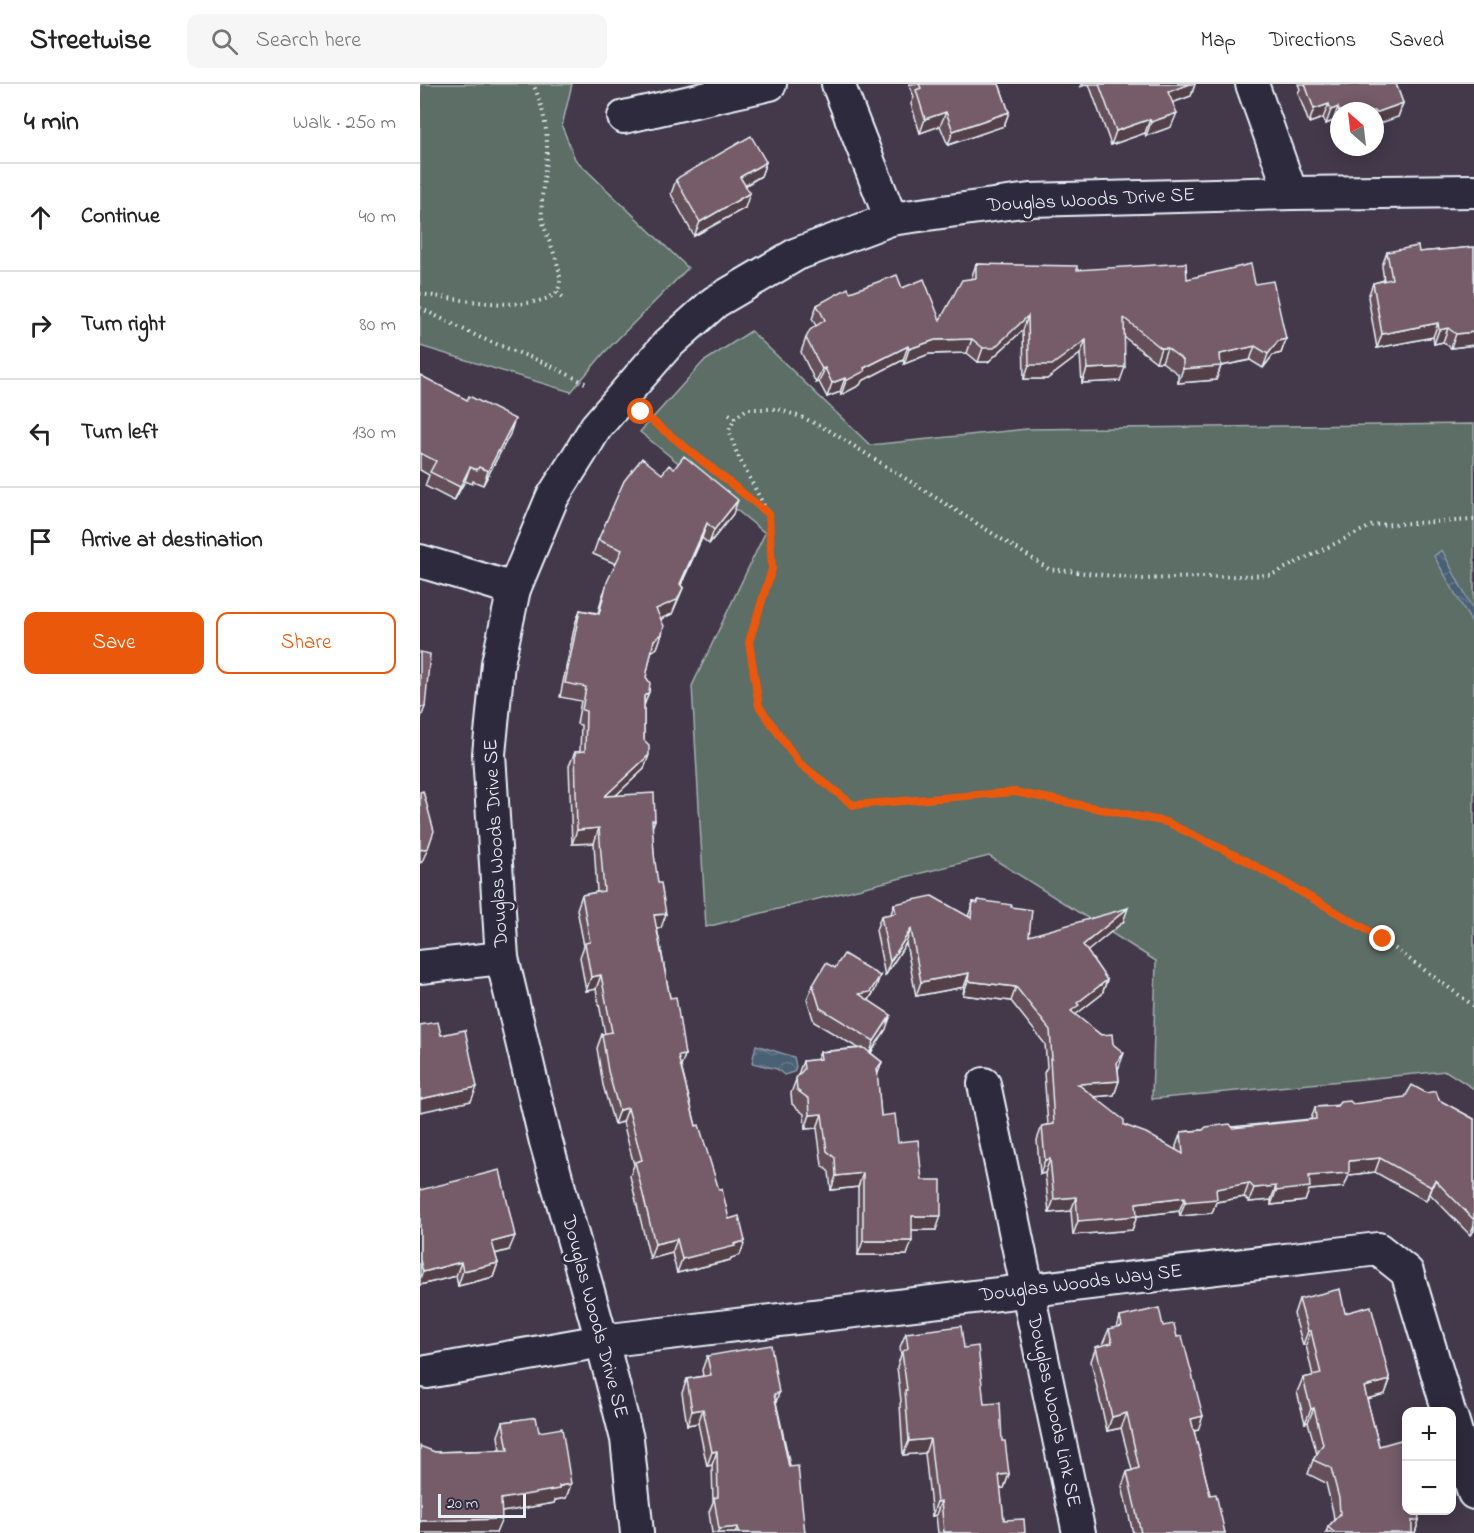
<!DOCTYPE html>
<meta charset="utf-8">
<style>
body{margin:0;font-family:"Indie Flower",sans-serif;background:#f6f6f6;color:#222}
.controls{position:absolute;right:18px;bottom:18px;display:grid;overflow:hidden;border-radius:12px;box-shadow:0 3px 15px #0003}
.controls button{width:54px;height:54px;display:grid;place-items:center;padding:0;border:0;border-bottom:2px solid #e0e0e0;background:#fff;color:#222;font:30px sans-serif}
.compass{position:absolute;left:910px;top:18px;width:54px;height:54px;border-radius:50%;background:#fff;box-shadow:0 3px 15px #0003;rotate:332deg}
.scale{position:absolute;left:18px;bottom:15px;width:88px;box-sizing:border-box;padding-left:6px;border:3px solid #e8f1f8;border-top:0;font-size:16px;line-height:21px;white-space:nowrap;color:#e8f1f8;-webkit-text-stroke:4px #2f2a3d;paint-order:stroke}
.stop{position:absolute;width:18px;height:18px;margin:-14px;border:4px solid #ea580c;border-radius:50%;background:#fff}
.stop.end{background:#ea580c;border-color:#fff;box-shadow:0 2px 6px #0008}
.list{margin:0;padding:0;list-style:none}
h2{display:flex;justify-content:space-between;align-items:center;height:78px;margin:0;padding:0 24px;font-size:26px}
h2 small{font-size:20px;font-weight:400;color:#767676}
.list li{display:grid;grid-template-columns:39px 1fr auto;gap:18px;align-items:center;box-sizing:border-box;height:108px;padding:0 24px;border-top:2px solid #e0e0e0}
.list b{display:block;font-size:22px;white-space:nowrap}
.list em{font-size:20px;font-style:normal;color:#767676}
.actions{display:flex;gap:12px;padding:18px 24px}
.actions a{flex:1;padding:14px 0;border:2px solid #ea580c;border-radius:12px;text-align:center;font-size:21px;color:#ea580c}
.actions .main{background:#ea580c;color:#fff}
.icon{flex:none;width:33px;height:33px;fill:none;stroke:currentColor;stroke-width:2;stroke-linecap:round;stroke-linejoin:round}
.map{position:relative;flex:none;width:1054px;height:1449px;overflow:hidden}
header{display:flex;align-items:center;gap:36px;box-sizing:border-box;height:84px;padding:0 30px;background:#fff;border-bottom:2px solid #e0e0e0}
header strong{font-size:28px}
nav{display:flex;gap:33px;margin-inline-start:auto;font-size:21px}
.search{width:420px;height:54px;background:#f6f6f6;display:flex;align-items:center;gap:15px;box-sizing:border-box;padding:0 21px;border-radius:12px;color:#767676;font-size:22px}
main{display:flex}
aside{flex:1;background:#fff}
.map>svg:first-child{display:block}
.grass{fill:#5d6e66;stroke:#a2b0af;stroke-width:1.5}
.water{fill:url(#water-waves);stroke:#899aa9;stroke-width:1.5}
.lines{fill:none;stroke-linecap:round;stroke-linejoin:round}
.minor-casing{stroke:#e8f1f8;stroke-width:36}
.path{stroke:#e8f1f8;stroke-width:4;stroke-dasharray:1.5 4.5;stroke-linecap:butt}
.minor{stroke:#2f2a3d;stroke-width:32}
.wall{fill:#654f59;stroke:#e8f1f8;stroke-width:1.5}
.shaded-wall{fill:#524048;stroke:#e8f1f8;stroke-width:1.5}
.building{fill:#755c67;stroke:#e8f1f8;stroke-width:1.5}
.route{stroke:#ea580c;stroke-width:8}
.labels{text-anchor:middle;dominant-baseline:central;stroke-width:6;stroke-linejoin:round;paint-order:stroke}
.street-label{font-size:20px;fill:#e8f1f8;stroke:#2f2a3d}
</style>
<header>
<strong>Streetwise</strong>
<div class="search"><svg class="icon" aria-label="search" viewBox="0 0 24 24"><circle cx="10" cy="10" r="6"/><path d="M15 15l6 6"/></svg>Search here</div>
<nav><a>Map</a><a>Directions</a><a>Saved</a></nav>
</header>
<main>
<aside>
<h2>4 min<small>Walk · 250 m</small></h2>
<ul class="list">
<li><svg class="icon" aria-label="ahead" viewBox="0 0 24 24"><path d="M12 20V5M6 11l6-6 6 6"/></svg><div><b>Continue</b></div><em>40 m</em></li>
<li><svg class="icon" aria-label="right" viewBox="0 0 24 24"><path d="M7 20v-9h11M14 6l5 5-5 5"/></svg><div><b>Turn right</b></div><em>80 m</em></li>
<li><svg class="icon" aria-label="left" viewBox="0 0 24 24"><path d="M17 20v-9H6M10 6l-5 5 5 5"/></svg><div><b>Turn left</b></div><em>130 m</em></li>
<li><svg class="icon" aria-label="arrive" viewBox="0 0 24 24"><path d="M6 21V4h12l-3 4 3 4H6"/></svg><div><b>Arrive at destination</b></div></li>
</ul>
<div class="actions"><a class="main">Save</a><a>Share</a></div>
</aside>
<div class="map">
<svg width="1054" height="1449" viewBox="0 0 1054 1449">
<defs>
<pattern id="water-waves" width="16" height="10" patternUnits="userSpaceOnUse" patternTransform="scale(1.5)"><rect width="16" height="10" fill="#4a6075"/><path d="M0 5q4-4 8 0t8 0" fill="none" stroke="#647789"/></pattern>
</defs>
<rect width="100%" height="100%" fill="#44394a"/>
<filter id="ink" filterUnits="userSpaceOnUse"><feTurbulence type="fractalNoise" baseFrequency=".0167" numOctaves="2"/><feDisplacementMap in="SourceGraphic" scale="12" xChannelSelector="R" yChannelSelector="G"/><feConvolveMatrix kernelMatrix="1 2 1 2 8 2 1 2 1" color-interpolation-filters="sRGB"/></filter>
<g filter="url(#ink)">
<g class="grass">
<path d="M0,0H152L142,42L155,75L268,184L184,269L151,308L0,262Z"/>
<path d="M331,247L450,361L607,345L1054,340V1005L1026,987L732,1015L736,877L569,772L286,843L272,602L345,449L220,348L283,278Z"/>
</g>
<g class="water">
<path d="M1022,466L1054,528V543L1014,472Z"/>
<path d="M336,961L374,973L376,983L374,988L364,991L357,985L332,979Z"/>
</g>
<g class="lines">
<g class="minor-casing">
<g id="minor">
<path d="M418,0L471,135"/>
<path d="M832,0L871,109"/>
<path d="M204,33L350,0"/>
<path d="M0,477L94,505"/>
<path d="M0,883L82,874"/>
<path d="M564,1000L659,1449"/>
<path d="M7,1288L182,1257L958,1165L987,1188L1029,1328"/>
<path d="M1032,1335L1054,1409"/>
<path d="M217,1449L207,1355L182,1257L126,1058L82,874L69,670L78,579L94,505L132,414L161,368L176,343L247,261L295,218L377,170L471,135L610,116L871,109L1054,107"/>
</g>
</g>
<g class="path">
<path d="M137,208L144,214"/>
<path d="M0,210C33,214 113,231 137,208C148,187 124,154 122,132C120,109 127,86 127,63C127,42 122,19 113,0"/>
<path d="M0,224L61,254L125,279L165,299"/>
<path d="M309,330L315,334"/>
<path d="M226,332L346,428"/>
<path d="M1054,436L953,441L851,491L721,495L629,485L410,347L386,335L358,325H327L315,334L309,346L317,370L349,431L352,485L329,558L339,622L379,679L433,721L595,708L746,738L823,775L963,856L1054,922"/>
</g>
<use href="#minor" class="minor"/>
</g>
<g class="wall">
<path d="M489,0H579L589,28L584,42L528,61L520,42L500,49L491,20L494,13Z"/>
<path d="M669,0H775L771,12L752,19L751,43L726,52L725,49L691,61Z"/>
<path d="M878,0H976L983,19L978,33L919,27V54L913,37L906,40L903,34L889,39L878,9L880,5Z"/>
<path d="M346,78L341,92L325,102V124L274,152L251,110L256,96Z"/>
<path d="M1054,163V261L1031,264L1023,258L1014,260L1013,253L957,264L948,213L953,199L964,196L962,182L967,168H999Z"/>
<path d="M556,180L657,186L835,200L866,255L861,269L853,271L843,284L830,276L801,282L796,296L758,299V290L742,278H736L704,253L700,297L662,299L660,270L627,295H604L603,246L568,278H558L547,269L509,270L484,280L483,276L442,297L440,301L421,311L420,308L407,313L399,298L396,299L381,268L386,254L396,242L392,235L397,221L430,208L482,204L520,236L551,195Z"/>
<path d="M0,291L90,350L63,401L53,397L52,400L45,397L34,417L5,402L9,391L0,386Z"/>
<path d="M242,390L313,430L289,460L282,454L261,501L263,504L252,530L241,535L242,550L237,564L231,568L226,593L224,621V685L196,711L235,736L232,744L234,770L241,844H237L250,914L265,971L261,982L276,1042L309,1135L325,1157L320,1171L311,1174L310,1176L257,1189L252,1169L230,1175L210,1092L214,1081L203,1038L194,1040L183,1001L177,964L182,950H185L176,905L166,907L160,873L164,862L157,825L162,811L177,808L174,759L152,760L149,682L155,668H160L161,641L157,640L161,617L140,613L155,540L160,526L178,529L182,513L196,480L173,470L178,456Z"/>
<path d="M558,816L591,823L609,852L703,838L667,867L687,896L682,910L655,931L693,960L699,983L698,985L699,997L694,1011L673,1013L704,1041L756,1067V1062L761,1048L891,1035L895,1023L933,1020L1019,1016L1054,1035V1147L1050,1151L1010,1110L1006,1117L955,1088L929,1091L924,1103L889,1106L885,1117L851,1121V1116L829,1118L824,1113L796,1118L792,1129L760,1132L759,1127L717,1132L712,1146L653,1151L651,1127L629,1129L625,1089L620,1090L617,1056L622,1042L628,1041L624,989L627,983L625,960L591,917L543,911L544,903L496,912L486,859L465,892L456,846L461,832L471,830L474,820L548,833L553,818L557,819Z"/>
<path d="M393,901L455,906L449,916L466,945L451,969L462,978L457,991L461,1032L502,1096L516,1146H492L487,1171H438V1103L411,1106L409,1088L402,1081L397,1044L385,1045L384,1030L372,1020L371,1009L383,977L397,976L400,968L438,964L394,938L387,915Z"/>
<path d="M0,1106L89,1166L75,1170L78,1179L73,1193L38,1202L36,1192L0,1201Z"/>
<path d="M879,1215L925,1229L970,1296L965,1310L947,1315L959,1362L999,1436L995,1449H906L908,1443L914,1436L913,1428L906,1399L888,1390L893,1376L897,1370L888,1338L885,1339L877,1308L883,1294L893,1292L886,1261H883L874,1230Z"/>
<path d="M700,1233L743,1242L778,1346L774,1347L790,1411L805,1449H713L702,1402L707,1388L712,1386L701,1344L687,1347L671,1277L676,1263L684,1261L683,1259L689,1245L697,1243Z"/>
<path d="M486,1249L544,1264L564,1320L582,1357L589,1390L584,1404H580L584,1436L605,1449H518L516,1431L512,1432L505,1369L483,1371L480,1320L481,1317L477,1283L481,1271L480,1263Z"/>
<path d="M287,1272L359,1309L356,1318L385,1449H292L289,1428L293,1418L292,1381L287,1382L278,1339L267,1341L262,1309L267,1295L283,1292L282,1286Z"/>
<path d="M83,1338L119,1348L151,1400L146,1414L135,1416L134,1419L81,1428L76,1449L15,1368L80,1366L78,1352Z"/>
</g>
<g class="shaded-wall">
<path d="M661,0H668L660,3Z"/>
<path d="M770,0H775L771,12L743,22L748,8Z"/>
<path d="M983,19L978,33L955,41V29Z"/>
<path d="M909,20L903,34L889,39L894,25Z"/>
<path d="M918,23L913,37L906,40L911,26Z"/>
<path d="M526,28L520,42L500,49L505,35Z"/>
<path d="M589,28L584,42L528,61L533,47Z"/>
<path d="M757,29L751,43L726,52L731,38Z"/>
<path d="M730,35L725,49L691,61L696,47Z"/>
<path d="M346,78L341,92L315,107L320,93Z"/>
<path d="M330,109L325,124L274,152L280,138Z"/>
<path d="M608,232L603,246L568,278H558L563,264Z"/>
<path d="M1018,239L1013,253L957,264L962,250Z"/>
<path d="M1028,244L1023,258L1014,260L1019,246Z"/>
<path d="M1054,248V261L1031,264L1036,250Z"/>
<path d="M552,255L547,269L509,270L484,280L489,265L515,256Z"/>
<path d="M866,255L861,269L853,271L843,284L848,270L858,257Z"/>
<path d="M666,256L660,270L627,295H604L609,281Z"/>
<path d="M488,262L483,276L442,297L440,301L421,311L426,297L444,284Z"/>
<path d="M835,262L830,276L801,282L796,296L758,299L763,285L800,270Z"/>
<path d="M741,264H747L742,278H736Z"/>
<path d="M705,283L700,297L662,299L667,285Z"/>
<path d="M405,284L399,298L396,299L402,285Z"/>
<path d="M425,294L420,308L407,313L412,299Z"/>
<path d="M95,335L90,350L63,401L68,387Z"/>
<path d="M50,383L45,397L34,417L40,403Z"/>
<path d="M318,416L313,430L289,460L294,446Z"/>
<path d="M287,439L282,454L255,514L260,500Z"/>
<path d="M263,504L252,530L231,539L236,525Z"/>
<path d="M242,550L237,564L228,570L234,556Z"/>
<path d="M229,608L224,622V612Z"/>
<path d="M0,623H5L0,636Z"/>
<path d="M229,671L224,685L180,726L185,712Z"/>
<path d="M179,744L174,759L152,760L157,746Z"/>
<path d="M9,761L2,778L0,779V766Z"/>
<path d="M708,824L703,838L658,875L663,861Z"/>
<path d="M246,830L241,844L229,846L234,831Z"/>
<path d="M491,845L486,859L465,892L470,878Z"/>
<path d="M549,889L544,903L496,912L501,898Z"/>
<path d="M181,891L176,905L166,907L171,893Z"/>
<path d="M460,892L455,906L445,922L439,910Z"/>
<path d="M687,896L682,910L655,931L651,927L657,919Z"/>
<path d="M548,897L596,903L591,917L543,911Z"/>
<path d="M471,931L466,945L449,971L454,957Z"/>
<path d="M704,969L699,983L692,992L697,978Z"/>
<path d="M265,971L260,985L258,972Z"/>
<path d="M462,978L457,992V985Z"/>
<path d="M699,997L694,1011L652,1015L658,1000Z"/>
<path d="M57,1003L51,1017L0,1028V1015Z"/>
<path d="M208,1024L203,1038L194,1040L199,1026Z"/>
<path d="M402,1030L397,1044L385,1045L390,1031Z"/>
<path d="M960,1074L955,1088L929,1091L924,1103L889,1106L885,1117L851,1121L856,1107L889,1092L929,1077Z"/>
<path d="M630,1075L625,1089L620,1090L625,1076Z"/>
<path d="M443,1089L438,1103L411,1106L416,1092Z"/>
<path d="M1015,1096L1010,1110L1006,1117L1011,1103Z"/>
<path d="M829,1099L824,1113L796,1118L792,1129L760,1132L765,1118L796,1105Z"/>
<path d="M856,1102L851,1116L829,1118L834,1104Z"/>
<path d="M656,1113L651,1127L629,1129L634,1115Z"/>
<path d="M765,1113L759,1127L717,1132L712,1146L653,1151L658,1137L716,1119Z"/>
<path d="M492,1132H521L516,1146H487Z"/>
<path d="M1054,1141V1147L1050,1151Z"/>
<path d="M95,1152L89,1166L66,1172L72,1158Z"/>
<path d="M257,1155L252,1169L230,1175L235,1160Z"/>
<path d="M325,1157L320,1171L311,1174L310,1176L257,1189L262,1175Z"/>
<path d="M443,1157H492L487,1171H438Z"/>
<path d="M41,1178L36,1192L0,1201V1195L3,1188Z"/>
<path d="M78,1179L73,1193L38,1202L43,1187Z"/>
<path d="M888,1247H891L886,1261H883Z"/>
<path d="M970,1296L965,1310L939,1317L944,1303Z"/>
<path d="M359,1309L354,1323V1310Z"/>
<path d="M894,1324L888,1338L885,1339L891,1325Z"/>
<path d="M283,1325L278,1339L267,1341L272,1327Z"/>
<path d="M707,1329L701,1344L687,1347L692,1333Z"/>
<path d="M783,1332L778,1346L766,1349L771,1335Z"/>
<path d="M510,1355L505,1369L483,1371L489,1357Z"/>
<path d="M297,1367L292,1381L287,1382L292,1368Z"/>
<path d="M589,1390L584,1404L574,1405L579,1391Z"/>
<path d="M151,1400L146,1414L135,1416L134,1419L76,1429L81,1415Z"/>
<path d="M521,1417L516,1431L512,1432L517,1418Z"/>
<path d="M82,1435L76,1449H0V1437Z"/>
<path d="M999,1436L995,1449H987L992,1437Z"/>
<path d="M318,1443L315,1449H297L299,1445Z"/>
</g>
<g class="building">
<path d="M499,0H579L589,28L533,47L526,28L505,35L496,6L501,4Z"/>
<path d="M679,0H770L748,8L757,29L731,38L730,35L696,47Z"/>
<path d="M885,0H976L983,19L955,29V27H919L918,23L911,26L909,20L894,25Z"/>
<path d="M331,52L346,78L320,93L330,109L280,138L256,96L259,93Z"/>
<path d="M998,162L999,168L1054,163V248L1036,250L1028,244L1019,246L1018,239L962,250L953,199L972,195L967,168Z"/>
<path d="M766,179L767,195L831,180L835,200L853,197L866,255L858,257L848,270L835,262L800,270L801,282L763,285V276L747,264H741L704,234L705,283L667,285L666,256L632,281H609L608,232L574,264H563L552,255L515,256L489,265L488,262L444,284L445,287L426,297L425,294L412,299L405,284L402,285L386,254L390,246L405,236L397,221L428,204L430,208L477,191L482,204L504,195L520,236L542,196L556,194V180L657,182V186Z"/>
<path d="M0,291L47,316L49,312L95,335L68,387L59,383L57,386L50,383L40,403L10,388L16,377L0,369Z"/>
<path d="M264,372L318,416L294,446L287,439L260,500L263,504L257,516L236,525L244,542L242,550L234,556L226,593L230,599L229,608L224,612V656L229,661V671L185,712L234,709L235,736H232L234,770L238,799H241L246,830L234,831L250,914L256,913L265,971L258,972L276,1042L279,1041L299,1106L302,1105L309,1135L319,1132L325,1157L314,1160L315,1162L262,1175L257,1155L235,1160L215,1078L222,1076L208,1024L199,1026L188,987L182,950L192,948L181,891L171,893L165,859L170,858L162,811L184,807L179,744L157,746L155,668L165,667L166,627L162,626L166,603L145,599L160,526L179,530L187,498L202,466L178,456L204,397L222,374L242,390L249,381L254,385Z"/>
<path d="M0,568L10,570L5,623H0Z"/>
<path d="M3,707L14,747L8,764L0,766V708Z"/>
<path d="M512,812L551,834L553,818L558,819V816L592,821L591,823L612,826L609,852L708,824L663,861L687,896L657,919L659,921L651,927L681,951L692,950L693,960L704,969L697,978L699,997L658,1000L704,1036V1041L726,1049L763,1070L761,1048L783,1046L786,1043L810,1040L813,1044L896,1035L895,1023L917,1022L920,1018L930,1017L933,1020L985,1013L992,1001L1006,1009L1016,1007L1019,1016L1054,1035V1136L1015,1096L1011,1103L960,1074L929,1077V1089L889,1092L890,1103L856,1107V1102L834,1104L829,1099L796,1105L797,1115L765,1118V1113L716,1119L717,1132L658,1137L656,1113L634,1115L630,1075L625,1076L622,1042L634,1040L630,975H632L630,946L596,903L548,897L549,889L501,898L491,845L470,878L461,832L476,829L474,820Z"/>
<path d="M424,870L460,892L450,908L439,910L471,931L454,957L400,924L393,901L406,879L415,884Z"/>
<path d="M18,938L21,951L45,946L57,1003L0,1015V941Z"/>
<path d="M444,964L462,978L457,985L461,1032L475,1030L478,1058L498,1056L502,1096H521V1132H492V1157H443V1089L416,1092L415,1074L407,1067L402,1030L390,1031L389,1015L377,1006L376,994L384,985L383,977L401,975L400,968Z"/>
<path d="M80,1086L95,1152L72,1158L78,1179L43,1187L41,1178L3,1188L0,1176V1106Z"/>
<path d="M920,1205L925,1229L951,1222L970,1296L944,1303L959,1362L984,1355L987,1366V1426H998L999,1436L992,1437V1449H915L908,1443L920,1430L919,1414L911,1384L893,1376L903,1360L894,1324L891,1325L883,1294L901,1290L891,1247H888L879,1215Z"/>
<path d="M739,1224L743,1242L754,1240L757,1253L762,1252L783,1332L771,1335L790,1411L796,1410L805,1449H721L707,1388L719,1384L707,1329L692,1333L676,1263L692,1259L689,1245L702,1242L700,1233Z"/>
<path d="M541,1242L544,1264L558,1262L564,1320L580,1319L582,1357H585L589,1390L579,1391L584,1436L604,1435L605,1449H531V1448H524L521,1417L517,1418L510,1355L489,1357L485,1306H487L482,1268L488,1264L486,1249Z"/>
<path d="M351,1261L359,1309L354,1310L369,1383L378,1382L385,1449H318V1443L299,1445L294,1414L298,1413L297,1367L292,1368L283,1325L272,1327L267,1295L291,1291L287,1272Z"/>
<path d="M116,1333L119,1348L142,1344L151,1400L139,1402V1405L81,1415L82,1435L0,1437V1362L15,1368L88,1366L83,1338Z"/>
</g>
</g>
<g class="lines" filter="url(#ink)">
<path class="route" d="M221,328L349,430L352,485L329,558L339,622L379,679L433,721L595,708L746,738L823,775L963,855"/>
</g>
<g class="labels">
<g class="street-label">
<text transform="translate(671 117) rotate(-3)">Douglas Woods Drive SE</text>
<text transform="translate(77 759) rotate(-93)">Douglas Woods Drive SE</text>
<text transform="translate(661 1200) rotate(-7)">Douglas Woods Way SE</text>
<text transform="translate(174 1233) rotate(75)">Douglas Woods Drive SE</text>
<text transform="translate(633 1327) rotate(78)">Douglas Woods Link SE</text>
</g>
</g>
</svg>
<div class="controls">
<button>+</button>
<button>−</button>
</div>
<svg class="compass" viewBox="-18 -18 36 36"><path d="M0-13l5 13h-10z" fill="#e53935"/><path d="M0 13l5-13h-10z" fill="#767676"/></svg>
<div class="scale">20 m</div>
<div class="stop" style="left:221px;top:328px"></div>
<div class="stop end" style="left:963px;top:855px"></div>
</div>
</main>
